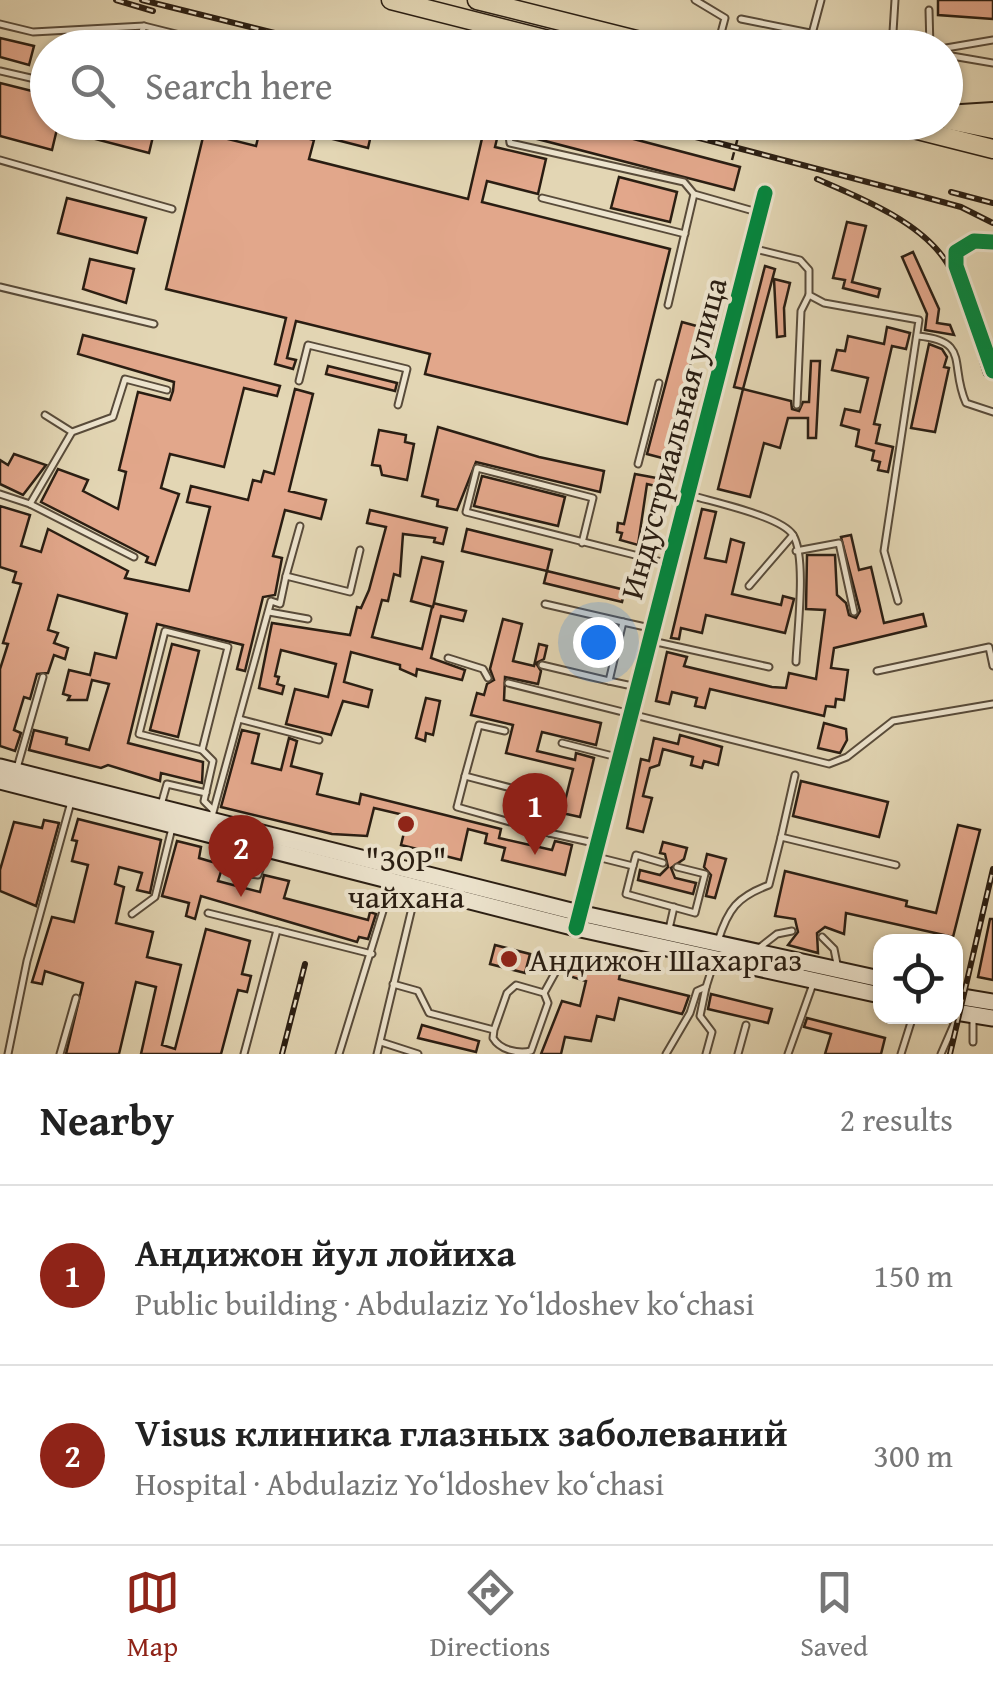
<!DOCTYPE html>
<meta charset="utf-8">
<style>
body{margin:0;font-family:"Gentium Book Plus",serif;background:#f2f2f2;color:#222}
.controls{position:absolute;right:30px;bottom:30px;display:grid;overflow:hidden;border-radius:20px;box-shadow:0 2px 8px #0004}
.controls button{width:90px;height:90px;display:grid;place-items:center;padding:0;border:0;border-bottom:2px solid #e0e0e0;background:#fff;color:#222;font:50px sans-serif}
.you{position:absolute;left:598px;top:642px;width:35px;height:35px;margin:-25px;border:8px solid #fff;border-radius:50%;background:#1a73e8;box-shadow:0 0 0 15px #1a73e833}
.badge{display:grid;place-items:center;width:65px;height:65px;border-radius:50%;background:#8f2418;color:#fff;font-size:32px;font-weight:700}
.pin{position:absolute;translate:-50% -82px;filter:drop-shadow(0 2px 5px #0008)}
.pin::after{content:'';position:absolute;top:52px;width:35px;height:30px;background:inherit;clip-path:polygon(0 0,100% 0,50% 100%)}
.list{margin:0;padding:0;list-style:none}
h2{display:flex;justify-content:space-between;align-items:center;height:130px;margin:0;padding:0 40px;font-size:42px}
h2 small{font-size:32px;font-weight:400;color:#767676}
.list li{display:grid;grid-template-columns:65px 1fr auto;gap:30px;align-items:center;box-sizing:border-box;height:180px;padding:0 40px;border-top:2px solid #e0e0e0}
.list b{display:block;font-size:38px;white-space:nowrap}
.list p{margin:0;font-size:32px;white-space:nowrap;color:#767676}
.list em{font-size:32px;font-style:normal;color:#767676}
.icon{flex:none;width:55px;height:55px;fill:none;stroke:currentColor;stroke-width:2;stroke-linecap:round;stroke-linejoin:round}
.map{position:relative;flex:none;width:993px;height:1054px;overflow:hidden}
.search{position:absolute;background:#fff;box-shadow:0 2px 8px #0004;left:30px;right:30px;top:30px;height:110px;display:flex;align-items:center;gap:25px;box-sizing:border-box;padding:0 35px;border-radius:55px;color:#767676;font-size:38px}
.sheet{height:490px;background:#fff}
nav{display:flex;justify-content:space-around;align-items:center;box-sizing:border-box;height:140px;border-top:2px solid #e0e0e0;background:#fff;font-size:28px;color:#767676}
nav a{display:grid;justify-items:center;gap:5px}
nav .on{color:#8f2418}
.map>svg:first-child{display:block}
.building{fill:#e2a78b;stroke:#291d12;stroke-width:2.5}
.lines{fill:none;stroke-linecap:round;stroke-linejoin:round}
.lane-casing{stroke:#584b3a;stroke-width:9}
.street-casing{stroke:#584b3a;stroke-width:15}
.secondary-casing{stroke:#291d12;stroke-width:19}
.primary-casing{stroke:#291d12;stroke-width:21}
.highway-casing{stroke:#291d12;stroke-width:24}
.path{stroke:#291d12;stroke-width:2.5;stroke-dasharray:8 5;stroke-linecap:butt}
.lane{stroke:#ede4ce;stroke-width:5}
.street{stroke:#ede4ce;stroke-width:11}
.secondary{stroke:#ede4ce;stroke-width:15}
.primary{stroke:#e3d6b4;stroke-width:18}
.highway{stroke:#e3d6b4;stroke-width:20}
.rail-casing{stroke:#291d12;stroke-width:6}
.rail{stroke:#ede4ce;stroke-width:2.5;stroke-dasharray:8;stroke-linecap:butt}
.cycleway-casing{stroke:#ede4ce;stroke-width:21}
.cycleway{stroke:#00873e;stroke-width:15}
.poi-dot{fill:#8f2418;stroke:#ede4ce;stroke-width:4}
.labels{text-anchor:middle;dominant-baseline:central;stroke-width:8;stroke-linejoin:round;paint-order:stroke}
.street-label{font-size:32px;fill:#291d12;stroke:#ede4ce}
.poi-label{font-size:32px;fill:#291d12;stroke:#ede4ce}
</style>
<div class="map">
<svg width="993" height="1054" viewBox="0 0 993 1054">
<rect width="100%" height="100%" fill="#e3d6b4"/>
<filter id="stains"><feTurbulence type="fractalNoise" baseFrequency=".002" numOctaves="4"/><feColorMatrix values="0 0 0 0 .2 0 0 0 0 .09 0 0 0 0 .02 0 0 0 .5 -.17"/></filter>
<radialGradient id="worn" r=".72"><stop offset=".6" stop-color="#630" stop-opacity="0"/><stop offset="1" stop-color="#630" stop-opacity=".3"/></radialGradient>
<g class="building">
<path d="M938,0H993V19L938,15Z"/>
<path d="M0,38L34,46L29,65L0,57Z"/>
<path d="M0,83L48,95V122L156,124L149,153L57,129L52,150L0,136Z"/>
<path d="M337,122H374L368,148L333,139Z"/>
<path d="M448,122H501L495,147L546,159L538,194L487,181L482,202L670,249L627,424L425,374L430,354L296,321L287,358L296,360L293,369L275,364L286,318L166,289L204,133L256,146L261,126L314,140L309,159L468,199L483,134Z"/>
<path d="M526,122H569L740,167L734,190L522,135Z"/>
<path d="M619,177L677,192L670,222L611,208Z"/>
<path d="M67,198L146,218L137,253L58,233Z"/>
<path d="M847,222L866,226L852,282L880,289L878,297L843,288L845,280L833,278Z"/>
<path d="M913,252L939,309L937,323L950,325L954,335L925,330L927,314L902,257Z"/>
<path d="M90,259L134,269L126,303L83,289Z"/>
<path d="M765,266L775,269L743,389L734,387Z"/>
<path d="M774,279L790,283L784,308L785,336L777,337Z"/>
<path d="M682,322L700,327L666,459L647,454Z"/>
<path d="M887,327L910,333L906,349L892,346L874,424L880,425L876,443L893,447L888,472L878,470L880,462L872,460L874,451L856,446L859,430L841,425L845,409L860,412L868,378L832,370L837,350L845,351L848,336L884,344Z"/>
<path d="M83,335L280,386L277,396L244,388L224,467L170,454L161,488L179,494L155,565L146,562L148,557L41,502L58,469L88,480L83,491L118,509L126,472L119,470L138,392L170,400L173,391L174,382L78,354Z"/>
<path d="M929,344L942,349L947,357L944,367L949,368L935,432L911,428Z"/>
<path d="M811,361H820L816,438H808V418H788L780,448L764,443L750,497L718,489L743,389L791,401L792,409L799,411L803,402H809Z"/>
<path d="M328,366L397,383L395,391L326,374Z"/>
<path d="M295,389L313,394L289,491L326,500L321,519L285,510L273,556L282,558L275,595L263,597L245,671L237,669L243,645L157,624L128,743L203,762L202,783L161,773L160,781L108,765L101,768L29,750L34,730L67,738L66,744L89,750L109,684L92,680L87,700H68L70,696L63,694L69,670L90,675L95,653L116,658L127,614L58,595L48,630L58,633L54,643L68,648L65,659L54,655L48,673L37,674L30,699L24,697L14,730L21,733L15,751L0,746V669L8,644L3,643L21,584L13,582L16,572L0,567V506L30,515L21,546L41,552L48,529L128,571L125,578L189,591L210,507L187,502L191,486L248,500L253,480L261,482L264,471L274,474Z"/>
<path d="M438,427L539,457L604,471L600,492L476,462L457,510L437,506L438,500L422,496Z"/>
<path d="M379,430L406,435L405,442L414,444L407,480L382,475L380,466L372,465Z"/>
<path d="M14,454L46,465L23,495L0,484V460L8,465Z"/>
<path d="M635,474L662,479L660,487L647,484L638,545L620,540L622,533L617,532L618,523L624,524Z"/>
<path d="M482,476L565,497L558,526L474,506Z"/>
<path d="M702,509L716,512L705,558L726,562L731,539L744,543L732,594L781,605L783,596L794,599L785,633L706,615L702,633L681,628L679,639L671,638Z"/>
<path d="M370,510L447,528L443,544L434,542L435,538L403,534L400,576L394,574L388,601L382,600L372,637L422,649L433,603L466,611L463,621L441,616L431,658L465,670L462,680L417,669L416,676L400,669V665L351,652L344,682L372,690L368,707L343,701L331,735L286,724L295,689L328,697L336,664L281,650L275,676L279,677L277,684L284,686L282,694L259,688L272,623L350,635L357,607L361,608L369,590L386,527L367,523Z"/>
<path d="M467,529L552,550L547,571L462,551Z"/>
<path d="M851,535L859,570L871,567L884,623L923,614L926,626L834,648L831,668L848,670L844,700L836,699L835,707L826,706L824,716L710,689L705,708L695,706L697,698L672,692L669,704L656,701L667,652L687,657L684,666L772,687L786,688L789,673L816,679L825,610L806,609L807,555H835L837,595L846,603L849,615L856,618L860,611L841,537Z"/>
<path d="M422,557L443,562L433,607L411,601Z"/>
<path d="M547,571L625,590L622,602L544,583Z"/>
<path d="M503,619L522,624L513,661L534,666L539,644L547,646L544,659L536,663L541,671L538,684L505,677L504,700L601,723L596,745L542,732L537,751L575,760L576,753L594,758L580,817L562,813L573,769L506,753L513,725L471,715L477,693L484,695L487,684L494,680L490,669Z"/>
<path d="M172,644L199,651L178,737L150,730Z"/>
<path d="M426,698L440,701L433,735L426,733L425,741L416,738Z"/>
<path d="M824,723L846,729L847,740L840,753L818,748Z"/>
<path d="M242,730L259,734L252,763L281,770L289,738L297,741L291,766L322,774L317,794L359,804L361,794L501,829L499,838L552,850L555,841L572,845L565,875L502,860L505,848L485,843L487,834L468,829L461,860L401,845L408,816L374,808L367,836L332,834L221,807Z"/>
<path d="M680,735L722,747L718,765L704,761L702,768L691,765L693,757L663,749L659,765L650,768L643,796L652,798L643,832L627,828L641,759L649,761L654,738L678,744Z"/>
<path d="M801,781L888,802L879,837L793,816Z"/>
<path d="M78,819L161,840L150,893L137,890L142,873L119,867L115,884L124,887L116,923L153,932L147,957L181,965L162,1045L175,1049L206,929L250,941L242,974L251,976L247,992L238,990L221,1054H141L156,987L136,982L119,1054H66L83,983L45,971L42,984L32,982L52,917L74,922L88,865L72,861L77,841L72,840Z"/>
<path d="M44,820L59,823L36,906L0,891V870L14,822L42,828Z"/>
<path d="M958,825L980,830L953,937L846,913L844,934L825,927L817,933L818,953L788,945L798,932L795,919L775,916L785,871L907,901L906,906L936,913Z"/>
<path d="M177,841L201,847L199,858L223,865L218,881L260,892L264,875L289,881L284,898L368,920L370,912L376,914L368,939L359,937L357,942L201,896L195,919L186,916L189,903L162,896Z"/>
<path d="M663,842L687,848L684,859L671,868L675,878L696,883L693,894L638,880L640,870L660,875L668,867L665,854L660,853Z"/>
<path d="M707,854L726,859L715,898L706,896L711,875L704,867Z"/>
<path d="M990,919H993V980L978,977Z"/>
<path d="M495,945L530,954L525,973L490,964Z"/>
<path d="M590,962L621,969L619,979L689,996L684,1010L682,1014L619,998L614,1020L597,1016L591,1041L565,1037L561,1054H541L562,1001L580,1006L586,981L569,976L571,967L588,972Z"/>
<path d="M711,994L772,1009L768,1023L708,1009Z"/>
<path d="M807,1018L885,1038L881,1054H825L831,1034L804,1027Z"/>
<path d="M422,1025L479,1041L476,1052L418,1038Z"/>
</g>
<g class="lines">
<g class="lane-casing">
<g id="lane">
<path d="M695,0L725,18L717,48"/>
<path d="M929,10L930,48"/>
<path d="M741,19L885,48"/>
<path d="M0,24L33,32L144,26L232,48"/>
<path d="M813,30L821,0"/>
<path d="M136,48L144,26"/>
<path d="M892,48L895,0"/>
<path d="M946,48L993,40"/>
<path d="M946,55L993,63"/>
<path d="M0,71L48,82"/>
<path d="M507,122L510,143L684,182L694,194L757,212"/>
<path d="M0,160L172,209"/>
<path d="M542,198L685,234"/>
<path d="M751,248L800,260L809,270V295L824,303L919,320L884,551L898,601"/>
<path d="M0,287L154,324"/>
<path d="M668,305L694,194"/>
<path d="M918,336C971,341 949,365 966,403L993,412"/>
<path d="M299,381L308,345L407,369L398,405"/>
<path d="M797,405L801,311L809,295"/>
<path d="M45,415L72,432"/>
<path d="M638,464L659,383"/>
<path d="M0,494L30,504L134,557"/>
<path d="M690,495C712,502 781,516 793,535C807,557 797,634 796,662"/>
<path d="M30,504L72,432L113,417L125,379L167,390"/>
<path d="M582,543L593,498L477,468L466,512L666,563"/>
<path d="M796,551L839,543L854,612"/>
<path d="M286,576L300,526"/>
<path d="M749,586L793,535"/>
<path d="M545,604L623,622"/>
<path d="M269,612L308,619"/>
<path d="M165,631L228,647L202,750L139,734Z"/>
<path d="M652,641L769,667"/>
<path d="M448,658L483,669L488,678"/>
<path d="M542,665L609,681"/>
<path d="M877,671L989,647L993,666"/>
<path d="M508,683L829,764L847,757L893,721L993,704"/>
<path d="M637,687L609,681L623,622L650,628"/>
<path d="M239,719L319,740"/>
<path d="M505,731L479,725L465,776L557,800L549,833L594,843"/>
<path d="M562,743L617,757"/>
<path d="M202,750L213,761L204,801L213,810"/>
<path d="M17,768L43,677"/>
<path d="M465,776L457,807L549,833"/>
<path d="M161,805L167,784L206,793"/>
<path d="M212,816L271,601L280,604L286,576L350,592L360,550"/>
<path d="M781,837L795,775"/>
<path d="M597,857L633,866L626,894L695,913L705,874L677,867"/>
<path d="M633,866L636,855L663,863"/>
<path d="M230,872L258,875L266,852"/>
<path d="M208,913L277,930"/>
<path d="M132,914L155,897L172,828"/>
<path d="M669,929L674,907"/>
<path d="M822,937L834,949L837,964"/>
<path d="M718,941C728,909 737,897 769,885L781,837L896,865"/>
<path d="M759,948L777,934L792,931"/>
<path d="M393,984L418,991L429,1013L494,1030L507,993L516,985L544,993L548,1003L531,1051C518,1054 500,1050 493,1038L494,1030"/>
<path d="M706,987L700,1016L712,1032L706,1054"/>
<path d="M544,993L560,964"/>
<path d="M973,1018V1042"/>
<path d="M381,1042L418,1054"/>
<path d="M8,1054L27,961L71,802"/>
<path d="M60,1054L76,998"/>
<path d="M244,1054L277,930L372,954"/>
<path d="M339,1054L391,885"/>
<path d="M377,1054L416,891"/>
<path d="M666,1054L690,1013L697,991L706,987L714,962"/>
<path d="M738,1054L746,1025"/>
<path d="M788,1054L814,981"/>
<path d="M901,1054L913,1016"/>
<path d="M941,1054L958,1015"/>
</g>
</g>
<g class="street-casing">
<g id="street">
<path d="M993,242L974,241L956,252V266L993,371"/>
<path d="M578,919L765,193"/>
</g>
</g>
<g class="secondary-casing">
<g id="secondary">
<path d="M0,767L579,913L880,979"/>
<path d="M0,781L576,928L880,995"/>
<path d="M956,996L993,1002"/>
<path d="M956,1012L993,1018"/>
</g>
</g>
<g class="primary-casing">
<g id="primary">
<path d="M391,0L580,48"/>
<path d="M477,0L668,48"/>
<path d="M949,120L993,129"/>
<path d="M886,122L993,149"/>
</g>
</g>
<g class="highway-casing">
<path id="highway" d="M946,116L993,113"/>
</g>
<path class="path" d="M732,160L742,122"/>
<use href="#lane" class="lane"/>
<use href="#street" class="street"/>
<use href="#secondary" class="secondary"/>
<use href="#primary" class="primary"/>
<use href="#highway" class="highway"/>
<g class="rail-casing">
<g id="rail">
<path d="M116,0L153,11"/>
<path d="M142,0L335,48"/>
<path d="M321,36L367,48"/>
<path d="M638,122L917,195L961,207L993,223"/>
<path d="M817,179C859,197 922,222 947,263C967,294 974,339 986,374"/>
<path d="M951,192L993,203"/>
<path d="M282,1054L305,964"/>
<path d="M950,1054L993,869"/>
</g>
</g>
<use href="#rail" class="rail"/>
<g class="cycleway-casing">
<g id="cycleway">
<path d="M993,242L974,241L956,252V266L993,371"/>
<path d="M576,928L765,193"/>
</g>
</g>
<use href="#cycleway" class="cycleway"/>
</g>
<g class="poi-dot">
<circle cx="406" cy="824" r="10"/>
<circle cx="509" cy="959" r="10"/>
</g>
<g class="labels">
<g class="street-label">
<text transform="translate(673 438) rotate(-75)">Индустриальная улица</text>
</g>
<g class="poi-label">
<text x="406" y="859">"ЗОР"<tspan x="406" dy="37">чайхана</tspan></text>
<text x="529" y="959" text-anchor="start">Андижон Шахаргаз</text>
</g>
</g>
<rect width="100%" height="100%" filter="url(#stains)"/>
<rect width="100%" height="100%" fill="url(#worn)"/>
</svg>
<div class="controls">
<button><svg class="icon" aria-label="locate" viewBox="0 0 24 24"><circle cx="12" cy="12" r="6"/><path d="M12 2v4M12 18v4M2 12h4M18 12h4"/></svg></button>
</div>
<div class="you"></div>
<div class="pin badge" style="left:535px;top:855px">1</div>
<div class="pin badge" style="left:241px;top:897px">2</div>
<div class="search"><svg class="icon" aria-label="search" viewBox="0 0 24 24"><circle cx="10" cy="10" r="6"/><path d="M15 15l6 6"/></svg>Search here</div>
</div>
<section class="sheet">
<h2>Nearby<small>2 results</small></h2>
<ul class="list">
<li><span class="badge">1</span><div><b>Андижон йул лойиха</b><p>Public building · Abdulaziz Yoʻldoshev koʻchasi</p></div><em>150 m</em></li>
<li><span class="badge">2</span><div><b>Visus клиника глазных заболеваний</b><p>Hospital · Abdulaziz Yoʻldoshev koʻchasi</p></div><em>300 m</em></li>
</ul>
</section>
<nav>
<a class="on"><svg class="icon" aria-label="map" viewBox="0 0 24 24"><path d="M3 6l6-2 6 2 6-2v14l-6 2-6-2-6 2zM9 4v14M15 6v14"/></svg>Map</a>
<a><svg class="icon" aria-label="directions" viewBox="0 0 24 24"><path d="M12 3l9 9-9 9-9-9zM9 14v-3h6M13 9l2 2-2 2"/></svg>Directions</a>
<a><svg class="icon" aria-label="saved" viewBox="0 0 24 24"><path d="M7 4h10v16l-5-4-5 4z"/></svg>Saved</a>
</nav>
